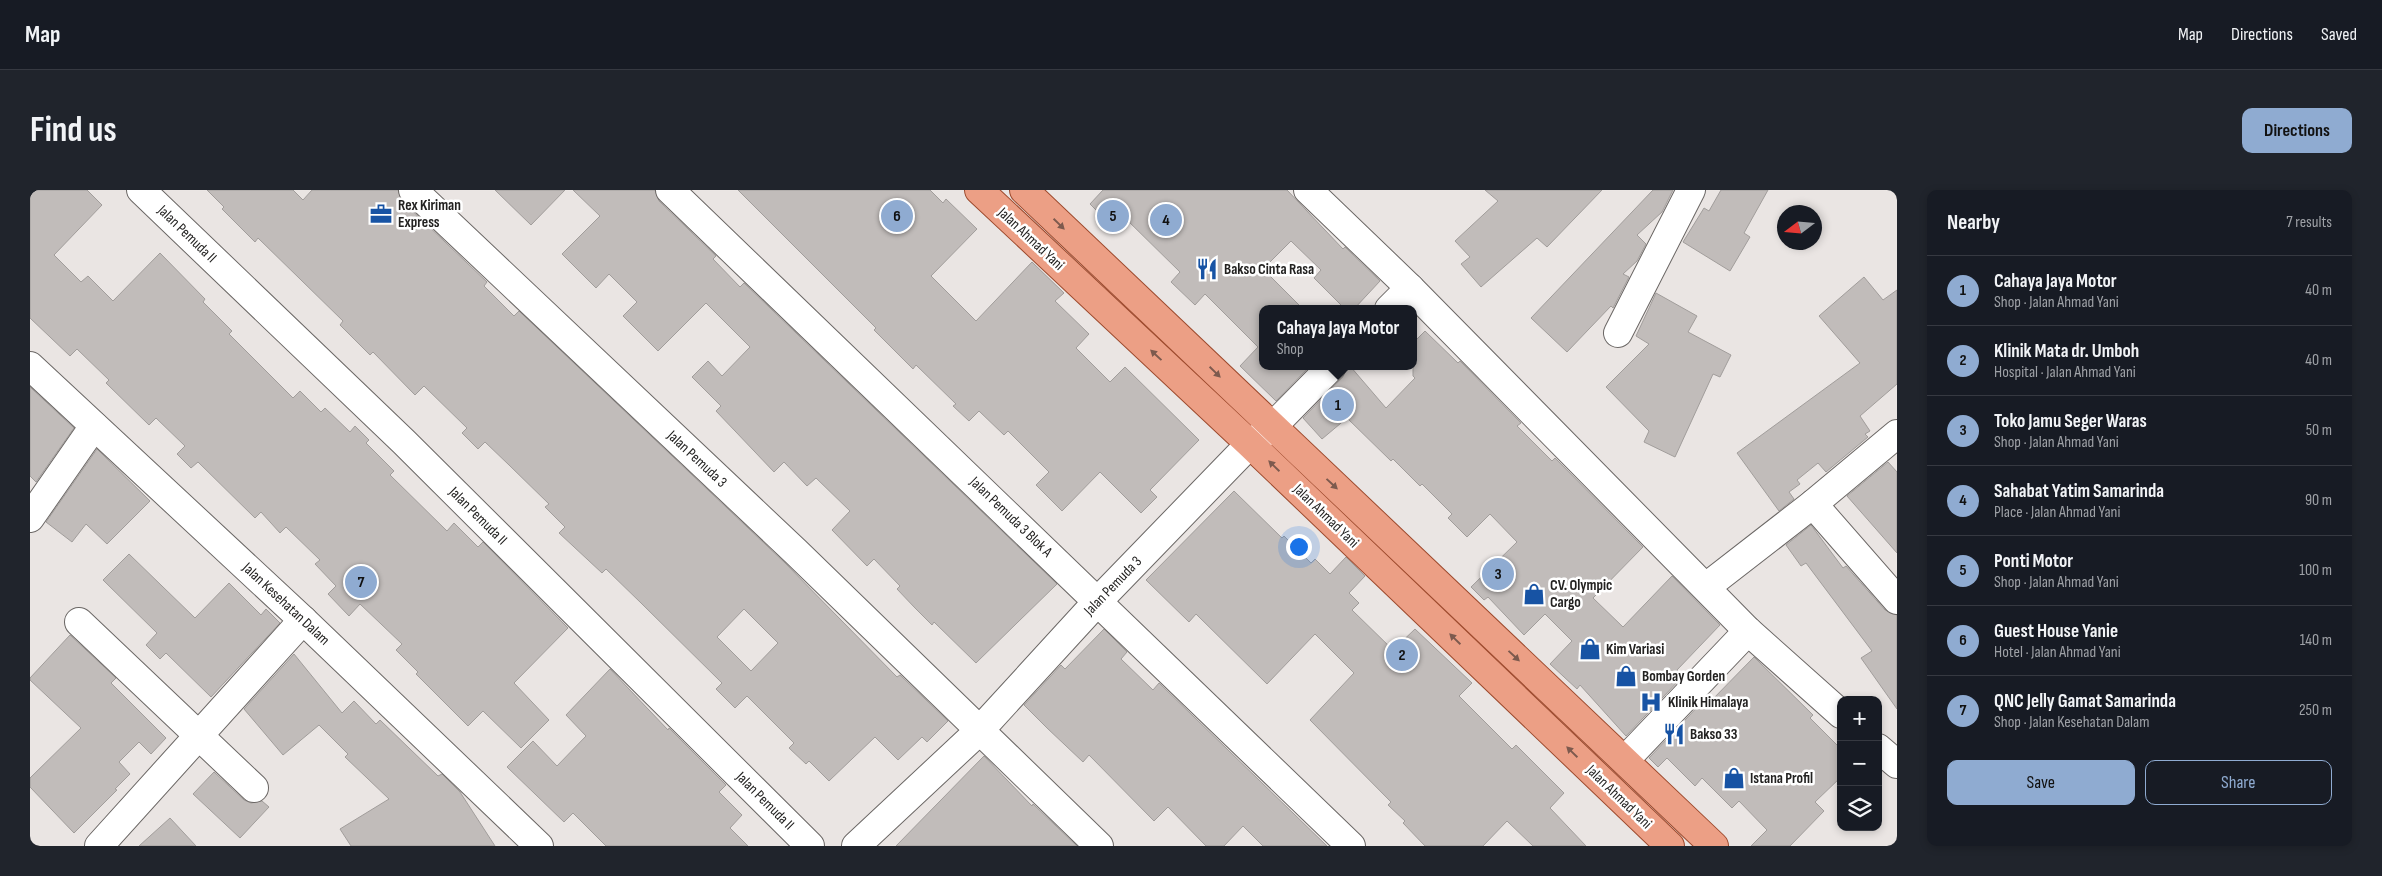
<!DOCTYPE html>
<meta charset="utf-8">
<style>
body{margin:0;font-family:"Sofia Sans Condensed",sans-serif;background:#20242c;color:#f1f3f6}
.controls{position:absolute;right:15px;bottom:15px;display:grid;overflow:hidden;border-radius:10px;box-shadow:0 2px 8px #0003}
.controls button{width:45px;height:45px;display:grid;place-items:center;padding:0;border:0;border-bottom:1px solid #363941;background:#171b24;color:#f1f3f6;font:25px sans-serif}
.compass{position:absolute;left:1747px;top:15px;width:45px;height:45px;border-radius:50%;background:#171b24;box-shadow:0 2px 8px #0003;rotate:254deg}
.you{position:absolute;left:1268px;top:356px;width:18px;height:18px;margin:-12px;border:4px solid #fff;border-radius:50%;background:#1a73e8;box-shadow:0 0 0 8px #1a73e833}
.badge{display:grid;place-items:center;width:32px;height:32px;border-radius:50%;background:#8fabd1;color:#111;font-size:16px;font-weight:700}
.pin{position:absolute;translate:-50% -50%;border:2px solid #fff;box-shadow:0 1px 5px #0006}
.popup{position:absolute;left:1229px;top:115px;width:158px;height:65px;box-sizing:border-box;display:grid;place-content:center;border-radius:10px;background:#171b24;filter:drop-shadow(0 1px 4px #0005);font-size:16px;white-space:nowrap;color:#9ea1a6}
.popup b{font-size:19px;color:#f1f3f6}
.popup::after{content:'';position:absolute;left:50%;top:100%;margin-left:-10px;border:10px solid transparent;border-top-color:#171b24}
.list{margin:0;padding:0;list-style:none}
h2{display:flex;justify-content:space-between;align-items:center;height:65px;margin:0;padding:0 20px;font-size:21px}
h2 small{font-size:16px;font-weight:400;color:#9ea1a6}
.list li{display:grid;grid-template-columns:32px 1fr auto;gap:15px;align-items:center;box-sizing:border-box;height:70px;padding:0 20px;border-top:1px solid #363941}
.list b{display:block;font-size:19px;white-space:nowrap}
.list p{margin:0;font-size:16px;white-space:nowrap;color:#9ea1a6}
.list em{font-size:16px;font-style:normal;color:#9ea1a6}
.actions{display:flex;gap:10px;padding:15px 20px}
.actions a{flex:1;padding:11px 0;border:1px solid #8fabd1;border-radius:10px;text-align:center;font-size:18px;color:#8fabd1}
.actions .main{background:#8fabd1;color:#111}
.icon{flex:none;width:28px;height:28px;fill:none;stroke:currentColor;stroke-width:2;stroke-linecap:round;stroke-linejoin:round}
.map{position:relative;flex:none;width:1867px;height:656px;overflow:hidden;border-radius:10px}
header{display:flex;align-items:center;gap:30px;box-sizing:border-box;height:70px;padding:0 25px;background:#171b24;border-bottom:1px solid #363941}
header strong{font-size:24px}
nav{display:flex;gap:28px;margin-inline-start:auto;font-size:18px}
.intro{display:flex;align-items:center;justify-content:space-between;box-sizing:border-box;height:120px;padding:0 30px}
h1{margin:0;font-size:35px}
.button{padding:12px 22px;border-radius:10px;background:#8fabd1;color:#111;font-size:18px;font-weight:700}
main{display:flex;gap:30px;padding:0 30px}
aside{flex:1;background:#171b24;border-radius:10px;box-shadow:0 2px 8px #0003}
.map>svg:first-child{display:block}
.building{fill:#c1bcba;stroke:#a19d9b;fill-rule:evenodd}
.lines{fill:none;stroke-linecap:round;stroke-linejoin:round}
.minor-casing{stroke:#6b6765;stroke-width:30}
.major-casing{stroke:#9d4a2d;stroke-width:30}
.minor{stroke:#fff;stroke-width:28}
.major{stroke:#ec9f85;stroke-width:28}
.oneway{fill:#7d5a4e}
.labels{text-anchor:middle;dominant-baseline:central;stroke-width:5;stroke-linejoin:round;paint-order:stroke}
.poi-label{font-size:15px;font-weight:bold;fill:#232221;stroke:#fff;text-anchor:start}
.street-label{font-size:15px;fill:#232221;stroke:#fff}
</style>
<header>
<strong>Map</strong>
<nav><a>Map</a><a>Directions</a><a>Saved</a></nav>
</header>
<div class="intro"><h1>Find us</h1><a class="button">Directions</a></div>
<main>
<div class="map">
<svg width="1867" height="656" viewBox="0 0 1867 656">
<rect width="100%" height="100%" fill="#eae5e3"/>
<g class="building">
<path d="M0,0H57L72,15L24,65L51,92L58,86L83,111L130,63L175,109L173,112L202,141L199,144L263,208L270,201L291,222L295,218L320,242L325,236L339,250L336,253L364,281L360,285L417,341L424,333L448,357L453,352L538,438L484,493L519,530L491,558L453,521L438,536L386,484L388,482L366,460L372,454L330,414L319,426L298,404L306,396L285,374L290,370L256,337L250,343L231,322L225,328L168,272L161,278L147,264L155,256L126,228L119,235L76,193L79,190L47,159L40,166L0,128Z"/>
<path d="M177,0H263L273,10L282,0H368L372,11L457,92L454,96L484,126L489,121L755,373L867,487L870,485L918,531L897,552L892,547L868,570L845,547L799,591L779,571L776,574L759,558L764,553L717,506L705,518L686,499L692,493L611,413L576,379L572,383L529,343L535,337L515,317L519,314L479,275L455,252L448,259L432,243L437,238L394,196L385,205L343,162L340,165L310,135L313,131L228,48L225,52L192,19L194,17ZM714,419L748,453L721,481L687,447Z"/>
<path d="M465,0H535L501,35Z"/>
<path d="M543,0H625L629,11L686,66L683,69L710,97L714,93L1027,394L946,473L904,432L902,435L885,418L867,399L870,396L844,369L837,376L802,340L820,321L786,288L777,296L754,272L744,282L686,221L691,216L662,187L678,171L692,186L720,157L676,113L628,161L593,126L607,112L579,84L566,98L532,64L570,26Z"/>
<path d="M708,0H900L913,13L916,9L947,39L901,86L946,131L1002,72L1034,103L1025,111L1059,144L1046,158L1080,192L1095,177L1169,250L1120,300L1127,307L1111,323L1070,282L1032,321L1006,295L1019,282L978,241L974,245L949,221L939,231L923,216L926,214L886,175L883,179L844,140L846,138Z"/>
<path d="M1073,0H1257L1313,59L1315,57L1350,91L1324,119H1315L1284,88L1291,80L1261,51L1233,79L1273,119H1233V176H1280L1246,211L1210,176L1228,157L1175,104L1165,115L1141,92L1150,82L1094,27L1084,38L1060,14Z"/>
<path d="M1455,0H1572L1517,57L1507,48L1451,97L1431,74L1440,67L1425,51L1468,11Z"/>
<path d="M1623,0H1643L1632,22L1607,45L1616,54L1607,71L1593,84L1599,87L1583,118L1581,116L1537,162L1501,128Z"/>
<path d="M1691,0H1738L1714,43L1720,47L1700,81L1653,52L1674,18L1679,21Z"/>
<path d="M1834,87L1853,110L1867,100V194L1830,226L1840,241L1835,244L1838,247L1796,282L1788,273L1767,290L1770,294L1759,302L1764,309L1749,321L1707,263L1830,173L1789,126Z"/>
<path d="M1626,103L1667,126L1658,142L1701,165L1690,187L1683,184L1645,267L1614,252L1619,241L1576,197L1619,154L1606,146Z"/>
<path d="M1395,141L1428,173L1430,171L1491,233L1487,236L1522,271L1525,268L1613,357L1563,408L1593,437L1642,386L1690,435L1647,480L1653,486L1596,546L1550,495L1547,499L1520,474L1542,451L1515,424L1494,445L1458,407L1454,410L1441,397L1487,352L1460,324L1437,347L1418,328L1422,324L1392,294L1390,296L1363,269L1361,271L1317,228L1292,249L1273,228L1313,187L1317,176H1320L1356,218L1385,188L1383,186V153Z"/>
<path d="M0,197L44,238L6,292L0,286Z"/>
<path d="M67,259L120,311L77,354L56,334L42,352L16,332Z"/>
<path d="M1858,272L1867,282V363L1817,306Z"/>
<path d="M1204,301L1252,348L1254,346L1281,373L1285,369L1300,384L1316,367L1335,386L1319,403L1329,413L1322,420L1363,460L1385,439L1442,493L1429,506L1482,559L1486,555L1534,603L1520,618L1556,656H1503L1477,631L1453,656H1395L1373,633L1375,631L1358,615L1361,612L1280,530L1324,483L1285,444L1237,494L1166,424L1159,432L1116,390Z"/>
<path d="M1781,335L1813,378L1816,376L1855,420L1867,425V519L1831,468L1842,461L1776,373L1771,376L1756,355Z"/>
<path d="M99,364L165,428L199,393L231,425L236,419L250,433L181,507L136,463L130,469L116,455L127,443L73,390Z"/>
<path d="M1074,439L1097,462L1091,469L1123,500L1129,493L1297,656H1233L1213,636L1194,656H1176L1138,617L1124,631L1059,565L1053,572L1017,538L994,515L1031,475L1035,479Z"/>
<path d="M40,445L86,488L81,493L136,548L121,564L109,552L89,572L100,584L85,599L87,600L44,643L0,597V588L51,538L0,490V488Z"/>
<path d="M264,464L312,523L324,511L346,534L350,530L408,586L412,584L430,602L465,656H321L310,639L359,609L315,567L318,564L289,535L253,565L214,519Z"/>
<path d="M1724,467L1783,525L1780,528L1811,559V587L1785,612L1794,621L1760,656H1721L1737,640L1709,611L1702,618L1672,588L1665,596L1637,568L1628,577L1619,568L1675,509L1679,513Z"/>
<path d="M580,479L638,540L639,538L696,595L689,602L712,625L700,638L718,656H576L543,623L534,632L477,577L503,551L527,576L556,546L536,525Z"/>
<path d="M954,566L1002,616L1003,614L1047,656H866Z"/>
<path d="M184,582L214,610L221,613L232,611L239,617L210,648L163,604Z"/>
<path d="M140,628L166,656H109Z"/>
</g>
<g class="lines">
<g class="minor-casing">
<g id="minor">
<path d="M111,0L374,252L780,656"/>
<path d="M383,0L766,362L1069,656"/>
<path d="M640,0L1321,656"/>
<path d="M1278,0L1380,98L1718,441L1811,524"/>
<path d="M1359,119L1380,98"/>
<path d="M1588,143L1661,0"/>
<path d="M0,176L273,430L509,656"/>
<path d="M1783,314L1867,410"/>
<path d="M0,328L64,236"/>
<path d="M1676,397L1783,314L1867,244"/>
<path d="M49,432L224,598"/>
<path d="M1848,558L1867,574"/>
<path d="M1595,570L1718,441"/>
<path d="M69,656L273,430"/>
<path d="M826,656L949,541L1068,411L1220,254L1242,237L1302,176"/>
</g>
</g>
<g class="major-casing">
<g id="major">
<path d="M949,0L1220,254L1640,656"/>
<path d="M994,0L1684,656"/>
</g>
</g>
<use href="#minor" class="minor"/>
<use href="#major" class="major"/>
</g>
<defs><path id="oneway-solid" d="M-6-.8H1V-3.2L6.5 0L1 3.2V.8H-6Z" transform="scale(1.25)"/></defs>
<g class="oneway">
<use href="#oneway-solid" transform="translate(1029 34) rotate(44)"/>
<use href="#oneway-solid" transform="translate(1126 165) rotate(-137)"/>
<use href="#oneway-solid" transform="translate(1185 182) rotate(44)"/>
<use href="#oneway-solid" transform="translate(1244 276) rotate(-136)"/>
<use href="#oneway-solid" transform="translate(1302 294) rotate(43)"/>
<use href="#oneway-solid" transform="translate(1425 449) rotate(-136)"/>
<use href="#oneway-solid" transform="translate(1484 466) rotate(43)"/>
<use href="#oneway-solid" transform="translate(1542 562) rotate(-136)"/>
</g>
<defs>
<g id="office-bare" transform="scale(1.725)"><path d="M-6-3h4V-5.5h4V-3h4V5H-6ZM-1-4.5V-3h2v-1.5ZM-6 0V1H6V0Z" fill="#1753a4" stroke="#fff" stroke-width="2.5" paint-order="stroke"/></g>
<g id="restaurant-bare" transform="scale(1.725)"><path d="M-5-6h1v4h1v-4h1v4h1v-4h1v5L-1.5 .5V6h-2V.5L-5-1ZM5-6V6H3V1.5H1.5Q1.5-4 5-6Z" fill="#1753a4" stroke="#fff" stroke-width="2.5" paint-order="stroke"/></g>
<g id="shop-bare" transform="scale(1.725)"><path d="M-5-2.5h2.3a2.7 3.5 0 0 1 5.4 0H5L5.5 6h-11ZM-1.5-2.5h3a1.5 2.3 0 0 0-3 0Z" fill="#1753a4" stroke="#fff" stroke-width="2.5" paint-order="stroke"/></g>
<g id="hospital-bare" transform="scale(1.725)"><path d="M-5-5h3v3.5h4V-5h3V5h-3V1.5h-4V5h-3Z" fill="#1753a4" stroke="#fff" stroke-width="2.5" paint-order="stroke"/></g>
</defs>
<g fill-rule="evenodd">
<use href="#office-bare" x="351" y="24"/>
<use href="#restaurant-bare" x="1177" y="79"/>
<use href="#shop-bare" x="1504" y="404"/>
<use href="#shop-bare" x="1560" y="459"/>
<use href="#shop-bare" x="1596" y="486"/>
<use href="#hospital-bare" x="1621" y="512"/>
<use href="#restaurant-bare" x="1644" y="544"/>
<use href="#shop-bare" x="1704" y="588"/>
</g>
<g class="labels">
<g class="poi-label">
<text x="368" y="15">Rex Kiriman<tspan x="368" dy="17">Express</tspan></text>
<text x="1194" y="79">Bakso Cinta Rasa</text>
<text x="1520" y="395">CV. Olympic<tspan x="1520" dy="17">Cargo</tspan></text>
<text x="1576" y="459">Kim Variasi</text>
<text x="1612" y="486">Bombay Gorden</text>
<text x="1638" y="512">Klinik Himalaya</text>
<text x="1660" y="544">Bakso 33</text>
<text x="1720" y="588">Istana Profil</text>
</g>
<g class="street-label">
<text transform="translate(157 44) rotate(44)">Jalan Pemuda II</text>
<text transform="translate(1001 49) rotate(43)">Jalan Ahmad Yani</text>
<text transform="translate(667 269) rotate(43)">Jalan Pemuda 3</text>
<text transform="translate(448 326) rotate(45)">Jalan Pemuda II</text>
<text transform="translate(1296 326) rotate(44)">Jalan Ahmad Yani</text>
<text transform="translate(981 327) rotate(44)">Jalan Pemuda 3 Blok A</text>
<text transform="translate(1083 396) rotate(-46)">Jalan Pemuda 3</text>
<text transform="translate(256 414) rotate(43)">Jalan Kesehatan Dalam</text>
<text transform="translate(1589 607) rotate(44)">Jalan Ahmad Yani</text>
<text transform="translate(735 611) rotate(45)">Jalan Pemuda II</text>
</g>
</g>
</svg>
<div class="controls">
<button>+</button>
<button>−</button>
<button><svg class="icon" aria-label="layers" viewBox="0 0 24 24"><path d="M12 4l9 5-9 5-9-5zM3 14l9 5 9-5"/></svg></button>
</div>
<svg class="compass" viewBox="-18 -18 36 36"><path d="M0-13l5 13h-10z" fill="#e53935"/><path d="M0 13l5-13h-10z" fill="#9ea1a6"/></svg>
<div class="you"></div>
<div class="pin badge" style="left:1308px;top:215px">1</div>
<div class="popup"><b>Cahaya Jaya Motor</b>Shop</div>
<div class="pin badge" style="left:1372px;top:465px">2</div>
<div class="pin badge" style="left:1468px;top:384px">3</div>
<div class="pin badge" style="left:1136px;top:30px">4</div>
<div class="pin badge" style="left:1083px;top:26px">5</div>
<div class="pin badge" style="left:867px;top:26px">6</div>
<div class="pin badge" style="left:331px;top:392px">7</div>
</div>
<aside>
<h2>Nearby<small>7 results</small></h2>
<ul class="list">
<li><span class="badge">1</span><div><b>Cahaya Jaya Motor</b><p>Shop · Jalan Ahmad Yani</p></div><em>40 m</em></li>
<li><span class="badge">2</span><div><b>Klinik Mata dr. Umboh</b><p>Hospital · Jalan Ahmad Yani</p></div><em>40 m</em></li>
<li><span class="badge">3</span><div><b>Toko Jamu Seger Waras</b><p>Shop · Jalan Ahmad Yani</p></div><em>50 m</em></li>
<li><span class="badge">4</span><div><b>Sahabat Yatim Samarinda</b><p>Place · Jalan Ahmad Yani</p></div><em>90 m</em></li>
<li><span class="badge">5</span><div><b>Ponti Motor</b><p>Shop · Jalan Ahmad Yani</p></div><em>100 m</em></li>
<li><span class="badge">6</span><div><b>Guest House Yanie</b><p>Hotel · Jalan Ahmad Yani</p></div><em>140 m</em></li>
<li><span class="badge">7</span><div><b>QNC Jelly Gamat Samarinda</b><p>Shop · Jalan Kesehatan Dalam</p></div><em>250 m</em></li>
</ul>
<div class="actions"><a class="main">Save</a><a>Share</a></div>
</aside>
</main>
